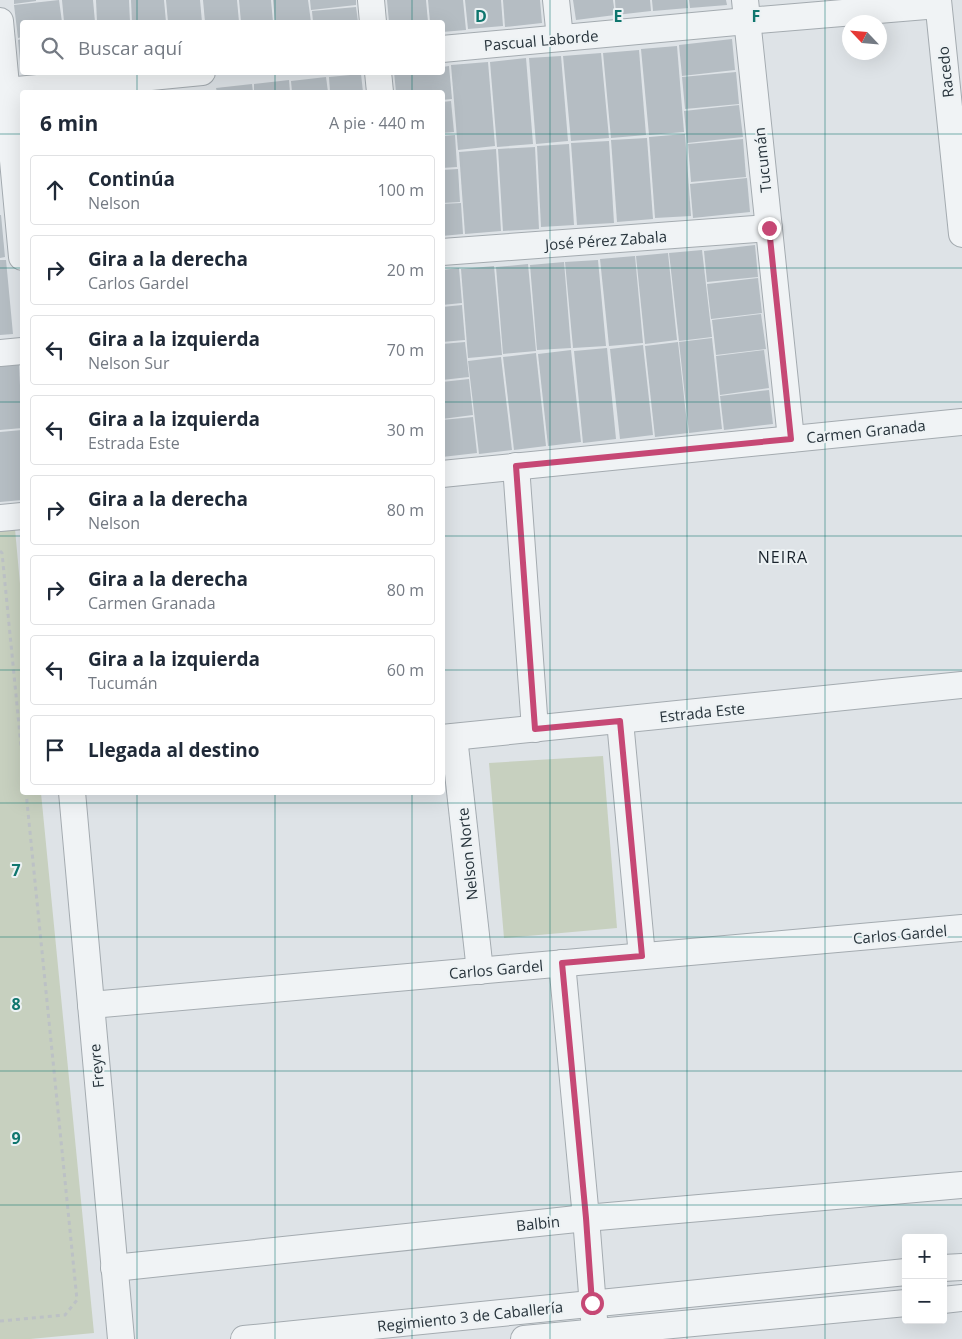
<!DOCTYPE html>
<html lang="es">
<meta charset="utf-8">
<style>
body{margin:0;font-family:"Open Sans",sans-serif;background:#f2f2f3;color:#1f2937}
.controls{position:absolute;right:15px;bottom:15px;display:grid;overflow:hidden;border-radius:5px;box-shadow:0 5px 20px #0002}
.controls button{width:45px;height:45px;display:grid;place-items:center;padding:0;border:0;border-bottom:1px solid #e0e1e3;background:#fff;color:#1f2937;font:25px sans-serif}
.compass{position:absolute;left:842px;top:15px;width:45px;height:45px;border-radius:50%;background:#fff;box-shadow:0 5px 20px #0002;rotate:296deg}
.stop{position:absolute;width:15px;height:15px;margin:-11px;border:4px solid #c64875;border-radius:50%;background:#fff}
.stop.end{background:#c64875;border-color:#fff;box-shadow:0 1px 5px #0008}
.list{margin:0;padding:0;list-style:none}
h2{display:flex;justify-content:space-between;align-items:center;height:65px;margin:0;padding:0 20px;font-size:21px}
h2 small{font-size:16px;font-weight:400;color:#747a83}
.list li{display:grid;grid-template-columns:32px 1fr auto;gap:15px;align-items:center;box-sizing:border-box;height:70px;margin:0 10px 10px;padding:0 10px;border:1px solid #e0e1e3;border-radius:5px}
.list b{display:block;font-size:19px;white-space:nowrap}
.list p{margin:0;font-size:16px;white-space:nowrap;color:#747a83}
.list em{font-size:16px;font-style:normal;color:#747a83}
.icon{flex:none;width:28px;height:28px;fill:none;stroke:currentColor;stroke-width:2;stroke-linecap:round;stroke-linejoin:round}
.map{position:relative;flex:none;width:962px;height:1339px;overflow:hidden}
.search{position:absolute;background:#fff;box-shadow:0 5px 20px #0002;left:20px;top:20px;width:425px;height:55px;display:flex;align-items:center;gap:12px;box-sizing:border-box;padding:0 18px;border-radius:5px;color:#747a83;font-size:19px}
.panel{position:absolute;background:#fff;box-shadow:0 5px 20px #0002;left:20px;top:90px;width:425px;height:705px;border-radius:5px}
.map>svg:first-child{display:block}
.green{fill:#c7d0bf}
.building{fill:#b5bdc3}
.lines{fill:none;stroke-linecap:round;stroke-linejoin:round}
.minor-casing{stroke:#a4abb0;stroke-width:28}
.path{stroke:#bcc1c5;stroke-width:3;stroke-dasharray:4 4;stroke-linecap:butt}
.minor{stroke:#f0f3f5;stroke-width:26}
.route{stroke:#c64875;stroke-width:6}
.grid{fill:none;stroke:#0f766e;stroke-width:1;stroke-opacity:0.55}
.labels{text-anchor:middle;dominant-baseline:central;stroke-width:4;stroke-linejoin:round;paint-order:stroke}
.street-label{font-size:15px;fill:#28343c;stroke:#edf2f4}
.neighbourhood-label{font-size:16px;letter-spacing:1px;fill:#1a242d;stroke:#edf2f4}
.grid-label{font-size:16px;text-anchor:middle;font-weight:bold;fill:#0f766e;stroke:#edf2f4;stroke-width:4;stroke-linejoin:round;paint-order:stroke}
</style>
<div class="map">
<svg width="962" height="1339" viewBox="0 0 962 1339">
<rect width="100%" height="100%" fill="#dee3e7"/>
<g class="green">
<path d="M15,529L22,606V792L41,793L94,1333L30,1339H0V531Z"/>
<path d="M603,756L617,928L504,938L489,763Z"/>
</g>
<g class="building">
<path d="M14,0H36V1L14,4Z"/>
<path d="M59,0L62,22H22V37L18,38L14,5Z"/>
<path d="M62,0H93L95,22H64Z"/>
<path d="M96,0H129L130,22H97Z"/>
<path d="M131,0H164L166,22H132Z"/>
<path d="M166,0H200L202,22H168Z"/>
<path d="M203,0H237L239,22H205Z"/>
<path d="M239,0H271L273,22H241Z"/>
<path d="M273,0H308L311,22H275Z"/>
<path d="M310,0H356V5L311,10Z"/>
<path d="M387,0H426L428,22H389Z"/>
<path d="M428,0H463L466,30L442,32V22H430Z"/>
<path d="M465,0H501L503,26L468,29Z"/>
<path d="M503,0H540L542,23L505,27Z"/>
<path d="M573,0H613L615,15L576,20Z"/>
<path d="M615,0H650L651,11L616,15Z"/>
<path d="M652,0H687L688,8L653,11Z"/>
<path d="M689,0H726L727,5L690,8Z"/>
<path d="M356,7L358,22H313L312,11Z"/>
<path d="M22,39V72H21L18,40Z"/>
<path d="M732,39L735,70L682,76L679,45Z"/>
<path d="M677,46L684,132L649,135L641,49Z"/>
<path d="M639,50L646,135L611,138L603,53Z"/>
<path d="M601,53L609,138L571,141L563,56Z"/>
<path d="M561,56L568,141L536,144L529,58Z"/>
<path d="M526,58L533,144L497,147L490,62Z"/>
<path d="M488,62L495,146L458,150L451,65Z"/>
<path d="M449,66L452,99L442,100V92H396L394,72H442V67Z"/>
<path d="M736,72L739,104L685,109L682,77Z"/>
<path d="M361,74L363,92H330L329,77Z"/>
<path d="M326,77L328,92H292L291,81Z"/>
<path d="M289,80L290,92H254V84Z"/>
<path d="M252,84L253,92H217L216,88Z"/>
<path d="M451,101L454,132L442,133V102Z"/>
<path d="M739,105L743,137L687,143L684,111Z"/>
<path d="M685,134L691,216L655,218L649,137Z"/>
<path d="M455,135L457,167L442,168V136Z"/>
<path d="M647,138L653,219L617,222L611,140Z"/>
<path d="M743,139L746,177L691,182L688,144Z"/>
<path d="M609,141L614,223L577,225L571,143Z"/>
<path d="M569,144L574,225L541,227L537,146Z"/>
<path d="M535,147L539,229L503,231L498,149Z"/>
<path d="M496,149L501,231L465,234L459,152Z"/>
<path d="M458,169L460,202L442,203V170Z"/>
<path d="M747,178L750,212L693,218L690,184Z"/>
<path d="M461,203L463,234L442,236V204Z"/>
<path d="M0,215H1L5,257L0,258Z"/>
<path d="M755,245L758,277L707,282L704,251Z"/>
<path d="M702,250L712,337L679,341L669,253Z"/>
<path d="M668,253L677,340L645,344L636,256Z"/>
<path d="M635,256L643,343L609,346L600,259Z"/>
<path d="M0,260H6L13,334L0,335Z"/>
<path d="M598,260L606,346L573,348L565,262Z"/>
<path d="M564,262L571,348L537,350L530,265Z"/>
<path d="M528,264L536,351L503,354L496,267Z"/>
<path d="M494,266L502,355L468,358L461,269Z"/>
<path d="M459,268L462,303L442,305V270Z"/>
<path d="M758,278L762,313L711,319L707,284Z"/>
<path d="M462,305L465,340L442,342V307Z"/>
<path d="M761,314L766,349L716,355L712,320Z"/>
<path d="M712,338L722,429L689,433L679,342Z"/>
<path d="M465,342L469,377L442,380V344Z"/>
<path d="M678,342L688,433L655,437L645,346Z"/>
<path d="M643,345L653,435L620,439L610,349Z"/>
<path d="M607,348L616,439L583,443L574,351Z"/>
<path d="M571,350L581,442L548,446L538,354Z"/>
<path d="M764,350L769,388L720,395L716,356Z"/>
<path d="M536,353L546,446L514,450L503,357Z"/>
<path d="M501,357L512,450L479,454L468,361Z"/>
<path d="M19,364L22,428L0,430V366Z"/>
<path d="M469,379L473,415L442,419V382Z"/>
<path d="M769,390L773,424L724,430L720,396Z"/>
<path d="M473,417L477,453L442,457V420Z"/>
<path d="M22,430V500L0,502V432Z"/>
</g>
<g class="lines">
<g class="minor-casing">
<g id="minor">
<path d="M371,0L373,22"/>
<path d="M556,0L560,38"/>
<path d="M745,0L791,439"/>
<path d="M938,0L962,234"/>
<path d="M0,21L22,257"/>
<path d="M442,49L747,21L938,5"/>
<path d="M378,72L380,92"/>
<path d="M7,91L202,72"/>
<path d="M442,252L769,228"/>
<path d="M0,353L22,351"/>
<path d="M516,466L535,729"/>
<path d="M442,474L962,422"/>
<path d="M0,518L22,516"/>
<path d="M620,721L642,956"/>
<path d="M454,737L480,971"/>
<path d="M442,738L962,685"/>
<path d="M72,792L121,1339"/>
<path d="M562,963L586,1218L594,1319"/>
<path d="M91,1005L962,928"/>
<path d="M114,1268L586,1218L962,1185"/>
<path d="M943,1268L962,1267"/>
<path d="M943,1300L962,1298"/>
<path d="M244,1339L906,1272"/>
<path d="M524,1339L906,1303"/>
</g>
</g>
<g class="path">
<path d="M0,551L2,553L22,756"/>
<path d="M0,1321L65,1315L77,1300L26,792"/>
</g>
<use href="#minor" class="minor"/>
</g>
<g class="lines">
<path class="route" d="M592,1303L586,1218L562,963L642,956L620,721L535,729L516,466L791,439L769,228"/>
</g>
<path class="grid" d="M137,0V22M275,0V22M412,0V22M550,0V1339M687,0V1339M825,0V1339M137,72V92M275,72V92M412,72V92M0,134H22M442,134H962M0,268H22M442,268H962M0,402H22M442,402H962M0,536H22M442,536H962M0,670H22M442,670H962M137,792V1339M275,792V1339M412,792V1339M0,803H962M0,937H962M0,1071H962M0,1205H962"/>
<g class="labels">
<g class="street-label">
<text transform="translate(541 40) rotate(-5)">Pascual Laborde</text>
<text transform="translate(945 72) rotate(-96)">Racedo</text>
<text transform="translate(762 160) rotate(-96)">Tucumán</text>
<text transform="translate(606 240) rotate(-4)">José Pérez Zabala</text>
<text transform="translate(866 431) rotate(-6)">Carmen Granada</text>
<text transform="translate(702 712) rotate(-6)">Estrada Este</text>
<text transform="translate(467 854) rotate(-96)">Nelson Norte</text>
<text transform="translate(900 934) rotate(-5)">Carlos Gardel</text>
<text transform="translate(496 969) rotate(-5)">Carlos Gardel</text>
<text transform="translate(96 1066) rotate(-95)">Freyre</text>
<text transform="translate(538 1223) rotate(-6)">Balbin</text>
<text transform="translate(470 1316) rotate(-6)">Regimiento 3 de Caballería</text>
</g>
<g class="neighbourhood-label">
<text x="783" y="557">NEIRA</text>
</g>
</g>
<g class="grid-label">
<text x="481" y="22">D</text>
<text x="618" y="22">E</text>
<text x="756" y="22">F</text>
<text x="16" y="876">7</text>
<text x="16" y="1010">8</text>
<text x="16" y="1144">9</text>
</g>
</svg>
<div class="controls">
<button>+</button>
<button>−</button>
</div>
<svg class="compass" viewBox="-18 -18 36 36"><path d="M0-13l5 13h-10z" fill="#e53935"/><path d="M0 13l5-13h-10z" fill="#747a83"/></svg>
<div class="stop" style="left:592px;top:1303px"></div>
<div class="stop end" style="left:769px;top:228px"></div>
<div class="search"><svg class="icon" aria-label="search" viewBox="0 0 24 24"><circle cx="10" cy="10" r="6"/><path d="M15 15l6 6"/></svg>Buscar aquí</div>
<section class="panel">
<h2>6 min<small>A pie · 440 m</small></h2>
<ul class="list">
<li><svg class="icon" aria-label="ahead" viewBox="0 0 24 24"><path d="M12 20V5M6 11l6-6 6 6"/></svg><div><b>Continúa</b><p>Nelson</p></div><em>100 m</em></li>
<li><svg class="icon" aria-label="right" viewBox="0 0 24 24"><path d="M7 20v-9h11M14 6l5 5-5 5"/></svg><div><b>Gira a la derecha</b><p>Carlos Gardel</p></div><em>20 m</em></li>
<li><svg class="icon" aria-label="left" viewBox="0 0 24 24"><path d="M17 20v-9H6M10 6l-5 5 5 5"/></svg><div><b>Gira a la izquierda</b><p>Nelson Sur</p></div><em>70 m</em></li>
<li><svg class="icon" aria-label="left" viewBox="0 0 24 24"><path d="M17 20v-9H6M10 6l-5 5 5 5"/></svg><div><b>Gira a la izquierda</b><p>Estrada Este</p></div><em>30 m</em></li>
<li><svg class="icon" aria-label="right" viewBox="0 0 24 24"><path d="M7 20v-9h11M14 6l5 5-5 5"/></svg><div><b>Gira a la derecha</b><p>Nelson</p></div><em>80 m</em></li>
<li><svg class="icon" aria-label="right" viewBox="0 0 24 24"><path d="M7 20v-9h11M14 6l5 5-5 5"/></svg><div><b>Gira a la derecha</b><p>Carmen Granada</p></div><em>80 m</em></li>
<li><svg class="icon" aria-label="left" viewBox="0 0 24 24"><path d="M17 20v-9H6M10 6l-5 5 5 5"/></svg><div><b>Gira a la izquierda</b><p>Tucumán</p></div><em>60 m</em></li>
<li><svg class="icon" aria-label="arrive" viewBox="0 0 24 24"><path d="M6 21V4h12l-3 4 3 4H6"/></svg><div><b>Llegada al destino</b></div></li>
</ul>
</section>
</div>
